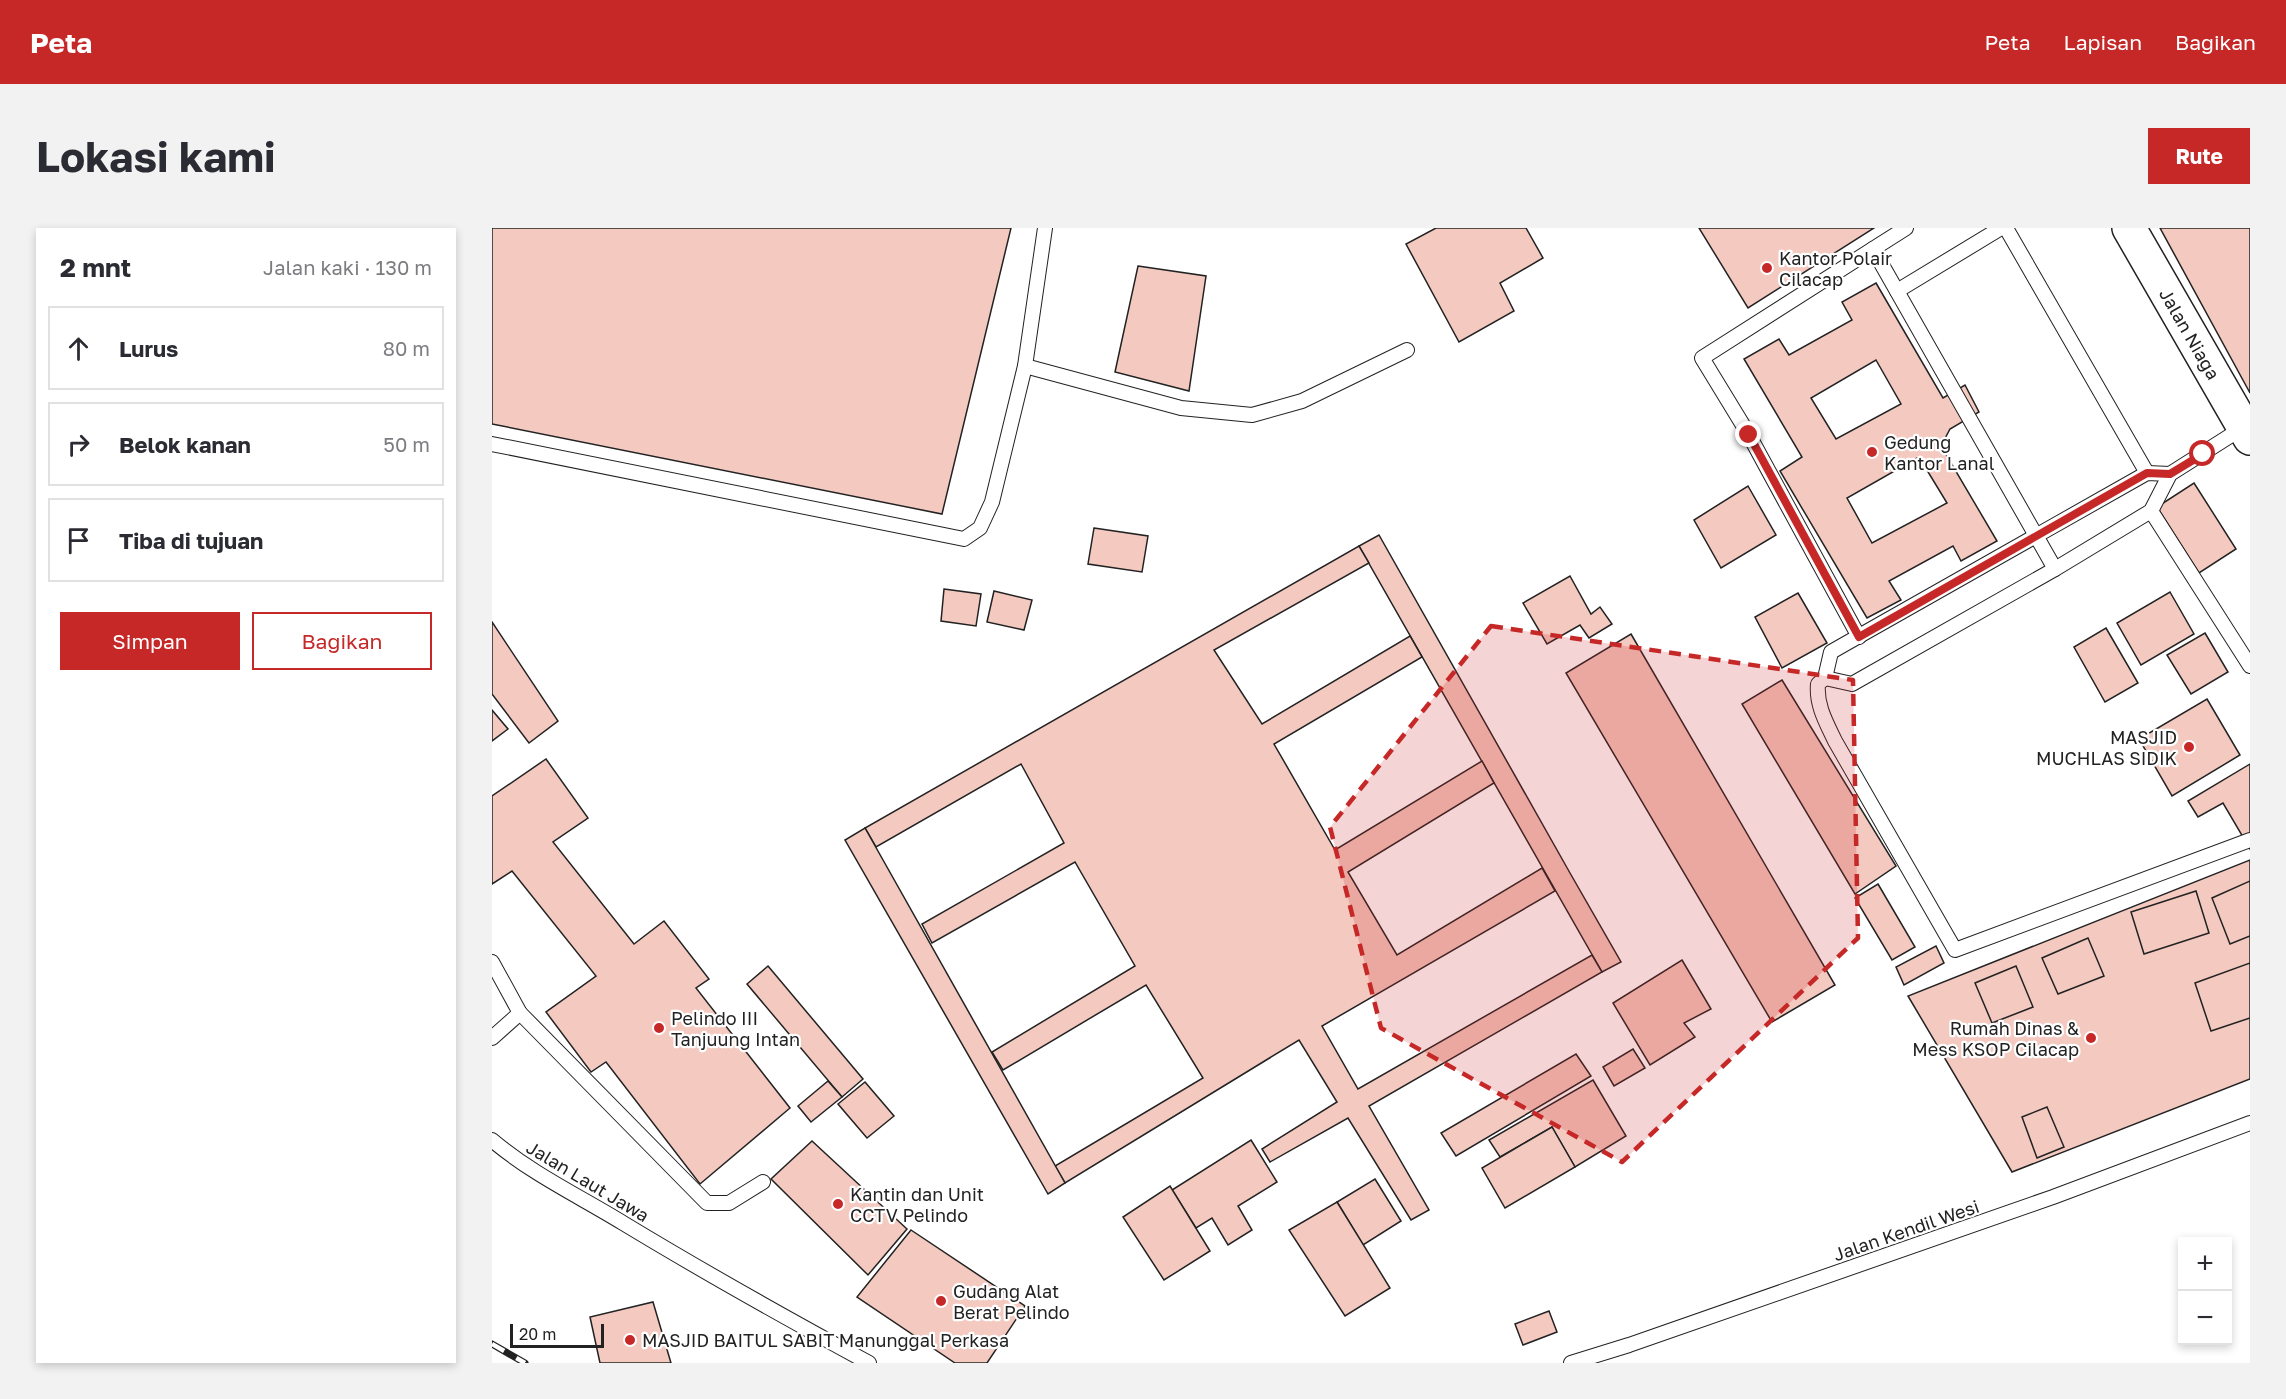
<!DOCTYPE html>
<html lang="id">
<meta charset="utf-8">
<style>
body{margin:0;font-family:"Golos Text",sans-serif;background:#f2f2f3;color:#2b2b33}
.controls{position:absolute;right:18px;bottom:18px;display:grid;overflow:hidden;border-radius:0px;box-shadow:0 3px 9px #0003}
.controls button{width:54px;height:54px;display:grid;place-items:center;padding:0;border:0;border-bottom:2px solid #e1e1e2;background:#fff;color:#2b2b33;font:30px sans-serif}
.scale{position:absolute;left:18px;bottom:15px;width:94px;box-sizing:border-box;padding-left:6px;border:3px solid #222;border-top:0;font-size:16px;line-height:21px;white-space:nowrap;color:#222;-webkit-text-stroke:4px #fff;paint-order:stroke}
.stop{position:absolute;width:18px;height:18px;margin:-14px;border:4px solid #c62828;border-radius:50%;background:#fff}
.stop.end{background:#c62828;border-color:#fff;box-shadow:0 2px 6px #0008}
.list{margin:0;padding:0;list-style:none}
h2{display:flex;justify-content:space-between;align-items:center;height:78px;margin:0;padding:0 24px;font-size:26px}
h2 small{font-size:20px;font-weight:400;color:#7c7c81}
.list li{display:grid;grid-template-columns:39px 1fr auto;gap:18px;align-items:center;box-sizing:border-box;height:84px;margin:0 12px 12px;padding:0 12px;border:2px solid #e1e1e2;border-radius:0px}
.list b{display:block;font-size:22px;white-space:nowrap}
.list em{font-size:20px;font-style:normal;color:#7c7c81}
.actions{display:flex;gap:12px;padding:18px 24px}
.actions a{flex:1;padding:14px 0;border:2px solid #c62828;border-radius:0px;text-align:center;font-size:21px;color:#c62828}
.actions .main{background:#c62828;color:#fff}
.icon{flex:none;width:33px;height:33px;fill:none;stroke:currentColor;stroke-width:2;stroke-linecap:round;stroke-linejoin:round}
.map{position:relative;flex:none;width:1758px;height:1135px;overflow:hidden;border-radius:0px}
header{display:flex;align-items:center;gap:36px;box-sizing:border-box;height:84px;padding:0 30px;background:#c62828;color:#fff}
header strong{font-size:28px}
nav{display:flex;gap:33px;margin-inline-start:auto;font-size:21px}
.intro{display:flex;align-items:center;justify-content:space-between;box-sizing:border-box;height:144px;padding:0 36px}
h1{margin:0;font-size:42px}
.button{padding:15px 27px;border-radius:0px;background:#c62828;color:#fff;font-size:21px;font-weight:700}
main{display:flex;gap:36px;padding:0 36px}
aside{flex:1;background:#fff;border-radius:0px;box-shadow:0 3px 9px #0003}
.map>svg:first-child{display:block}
.building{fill:#f3c9c0;stroke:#222;stroke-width:1.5;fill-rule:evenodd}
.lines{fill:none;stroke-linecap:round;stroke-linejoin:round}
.lane-casing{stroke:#222;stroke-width:16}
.secondary-casing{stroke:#222;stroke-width:36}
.lane{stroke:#fff;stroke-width:14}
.secondary{stroke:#fff;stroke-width:33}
.rail-casing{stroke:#222;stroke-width:7}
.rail{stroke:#fff;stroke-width:4.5;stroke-dasharray:14;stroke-linecap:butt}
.route{stroke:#c62828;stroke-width:8}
.marked{fill:#c62828;fill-opacity:0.2;stroke:#c62828;stroke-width:4.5;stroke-dasharray:12 8;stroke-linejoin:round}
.poi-dot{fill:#c62828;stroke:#fff;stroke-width:2}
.labels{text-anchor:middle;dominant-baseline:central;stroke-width:4.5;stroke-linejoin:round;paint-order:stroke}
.poi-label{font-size:18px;fill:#222;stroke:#fff;text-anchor:start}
.street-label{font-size:18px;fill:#222;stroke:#fff}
</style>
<header>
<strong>Peta</strong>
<nav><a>Peta</a><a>Lapisan</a><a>Bagikan</a></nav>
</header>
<div class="intro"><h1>Lokasi kami</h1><a class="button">Rute</a></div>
<main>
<aside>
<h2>2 mnt<small>Jalan kaki · 130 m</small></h2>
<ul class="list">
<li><svg class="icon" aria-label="ahead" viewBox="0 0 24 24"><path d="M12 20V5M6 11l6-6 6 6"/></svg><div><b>Lurus</b></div><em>80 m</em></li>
<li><svg class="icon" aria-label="right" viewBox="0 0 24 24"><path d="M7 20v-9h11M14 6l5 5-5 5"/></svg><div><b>Belok kanan</b></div><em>50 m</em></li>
<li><svg class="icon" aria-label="arrive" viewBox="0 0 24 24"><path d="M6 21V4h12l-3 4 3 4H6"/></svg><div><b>Tiba di tujuan</b></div></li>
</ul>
<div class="actions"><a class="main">Simpan</a><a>Bagikan</a></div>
</aside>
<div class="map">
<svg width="1758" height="1135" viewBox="0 0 1758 1135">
<rect width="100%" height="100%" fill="#fff"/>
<g class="building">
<path d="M0,0H519L450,286L0,196Z"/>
<path d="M944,0H1034L1051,30L1008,55L1022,83L967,114L914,16Z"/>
<path d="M1207,0H1382L1256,80Z"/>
<path d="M1668,0H1758V165Z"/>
<path d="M646,38L714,48L697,163L623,144Z"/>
<path d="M1384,55L1451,170L1473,157L1487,184L1458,201L1449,218L1505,313L1469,333L1461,318L1397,353L1409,372L1375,390L1288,243L1310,229L1252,131L1287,111L1297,127L1360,92L1350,74ZM1384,132L1409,176L1344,211L1319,170ZM1427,229L1455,275L1380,315L1355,270Z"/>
<path d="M1702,255L1744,321L1707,345L1665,279Z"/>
<path d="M1256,258L1284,307L1229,340L1202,292Z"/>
<path d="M602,300L656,308L650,344L596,336Z"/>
<path d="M887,307L1078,645L1129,734L1110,744L867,318Z"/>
<path d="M867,318L877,335L722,422L770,496L918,408L930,429L782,516L843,622L990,533L1002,555L856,644L905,727L1050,640L1063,663L830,798L866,861L1100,727L1110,744L877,878L937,982L919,992L856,890L778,934L770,921L845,874L807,812L573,955L563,938L711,850L654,757L511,842L500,824L643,738L583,634L440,715L430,696L572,615L529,536L384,619L373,600Z"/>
<path d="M1078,348L1099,386L1108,379L1120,396L1097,410L1088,397L1055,416L1031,375Z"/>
<path d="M452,361L489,366L484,398L449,393Z"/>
<path d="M502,363L540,372L532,402L495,394Z"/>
<path d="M1678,364L1702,406L1649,437L1625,395Z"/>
<path d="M1306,365L1335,415L1290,440L1263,389Z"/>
<path d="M0,394L66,493L37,515L0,466Z"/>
<path d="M1614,400L1646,455L1613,474L1582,419Z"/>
<path d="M1713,405L1736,444L1699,466L1675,427Z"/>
<path d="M1139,406L1343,757L1280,794L1074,445Z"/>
<path d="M1290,452L1404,638L1363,666L1250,476Z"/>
<path d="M1715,471L1748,527L1680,568L1647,511Z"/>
<path d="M0,482L16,501L0,513Z"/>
<path d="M54,531L96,590L61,614L142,716L172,693L217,751L204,760L298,880L208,956L114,834L99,844L54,784L104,748L20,643L0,656V568Z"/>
<path d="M1758,536V621L1731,575L1706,589L1696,573Z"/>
<path d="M373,600L573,955L556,966L353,612Z"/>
<path d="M1758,632V851L1520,944L1416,768Z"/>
<path d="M1758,653V708L1738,716L1720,670Z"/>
<path d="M1386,656L1423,719L1400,732L1363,670Z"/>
<path d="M1704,663L1717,705L1652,726L1639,684Z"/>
<path d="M1596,710L1612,748L1566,766L1550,730Z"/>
<path d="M1444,718L1452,735L1412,757L1404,739Z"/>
<path d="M1190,732L1219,781L1192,795L1203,809L1158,837L1121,775Z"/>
<path d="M1758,735V790L1719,803L1703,755Z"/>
<path d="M276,738L371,851L350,869L255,756Z"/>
<path d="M1524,738L1541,779L1500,795L1483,755Z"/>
<path d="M1141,821L1153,840L1122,858L1111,839Z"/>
<path d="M1084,826L1099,848L964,928L949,905Z"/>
<path d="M1101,852L1134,908L1083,939L1060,899L1008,929L997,912Z"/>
<path d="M336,853L350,869L319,894L306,878Z"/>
<path d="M373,854L402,888L375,910L346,876Z"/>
<path d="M1555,879L1572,919L1545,930L1530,889Z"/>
<path d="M1060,899L1083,939L1013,980L990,940Z"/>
<path d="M759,912L785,954L746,978L760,1002L736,1017L720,990L704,1000L680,962Z"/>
<path d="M320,913L415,1001L376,1047L279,951Z"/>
<path d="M883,951L909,993L871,1017L845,974Z"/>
<path d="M678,958L718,1023L672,1052L631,989Z"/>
<path d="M845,974L898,1060L853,1088L797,1002Z"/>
<path d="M419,1002L533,1078L495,1135H463L365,1069Z"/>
<path d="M161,1074L179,1135H108L98,1089Z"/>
<path d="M1057,1083L1065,1104L1031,1117L1023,1096Z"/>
</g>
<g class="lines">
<g class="lane-casing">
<g id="lane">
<path d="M1514,0L1655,245"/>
<path d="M1381,21L1414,0"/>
<path d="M1405,63L1509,0"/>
<path d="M533,138L689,180L760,187L810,173L915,122"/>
<path d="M0,216L472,311L488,300L500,274L533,138L553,0"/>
<path d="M1678,246L1655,245L1353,416L1339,424L1333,450L1326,456C1324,477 1334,494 1343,513L1463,722L1758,612"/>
<path d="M1659,283L1758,438"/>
<path d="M1367,409L1257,207L1210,130L1381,21L1563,341"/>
<path d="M1333,450L1360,456L1563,341L1659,283L1678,246L1752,199"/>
<path d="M0,734L28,785L215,975H237L271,954"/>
<path d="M0,810L28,785"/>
<path d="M0,912C40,946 87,968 131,995C212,1044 294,1090 377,1135"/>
<path d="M1079,1135L1137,1117L1561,969L1758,895"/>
</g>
</g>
<g class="secondary-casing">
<g id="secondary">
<path id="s1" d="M1637,0L1758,210"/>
</g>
</g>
<use href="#lane" class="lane"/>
<use href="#secondary" class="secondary"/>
<g class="rail-casing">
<path id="rail" d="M0,1116L33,1135"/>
</g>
<use href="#rail" class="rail"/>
</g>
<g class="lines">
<path class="route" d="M1257,207L1367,409L1655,245L1678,246L1711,226"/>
</g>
<path class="marked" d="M999,398L1361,452L1366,710L1130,934L889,800L838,599Z"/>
<g class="poi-dot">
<circle cx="1275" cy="40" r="6"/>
<circle cx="1380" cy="224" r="6"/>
<circle cx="1697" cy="519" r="6"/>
<circle cx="167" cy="800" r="6"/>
<circle cx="1599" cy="810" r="6"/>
<circle cx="346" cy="976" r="6"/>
<circle cx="449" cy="1073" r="6"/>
<circle cx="138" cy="1112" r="6"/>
</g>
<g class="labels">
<g class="poi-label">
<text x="1287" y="30">Kantor Polair<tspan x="1287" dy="21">Cilacap</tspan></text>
<text x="1392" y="214">Gedung<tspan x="1392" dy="21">Kantor Lanal</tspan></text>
<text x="1685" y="509" text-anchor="end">MASJID<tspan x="1685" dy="21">MUCHLAS SIDIK</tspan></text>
<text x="179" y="790">Pelindo III<tspan x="179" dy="21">Tanjuung Intan</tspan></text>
<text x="1587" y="800" text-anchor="end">Rumah Dinas &amp;<tspan x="1587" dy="21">Mess KSOP Cilacap</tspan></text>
<text x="358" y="966">Kantin dan Unit<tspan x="358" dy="21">CCTV Pelindo</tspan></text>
<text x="461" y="1063">Gudang Alat<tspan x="461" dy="21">Berat Pelindo</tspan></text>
<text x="150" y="1112">MASJID BAITUL SABIT Manunggal Perkasa</text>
</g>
<g class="street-label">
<text stroke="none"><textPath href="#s1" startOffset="122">Jalan Niaga</textPath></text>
<text transform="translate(96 953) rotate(31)">Jalan Laut Jawa</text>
<text transform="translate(1414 1002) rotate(-19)">Jalan Kendil Wesi</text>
</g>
</g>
</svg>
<div class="controls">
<button>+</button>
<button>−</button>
</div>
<div class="scale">20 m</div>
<div class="stop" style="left:1711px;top:226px"></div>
<div class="stop end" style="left:1257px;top:207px"></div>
</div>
</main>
